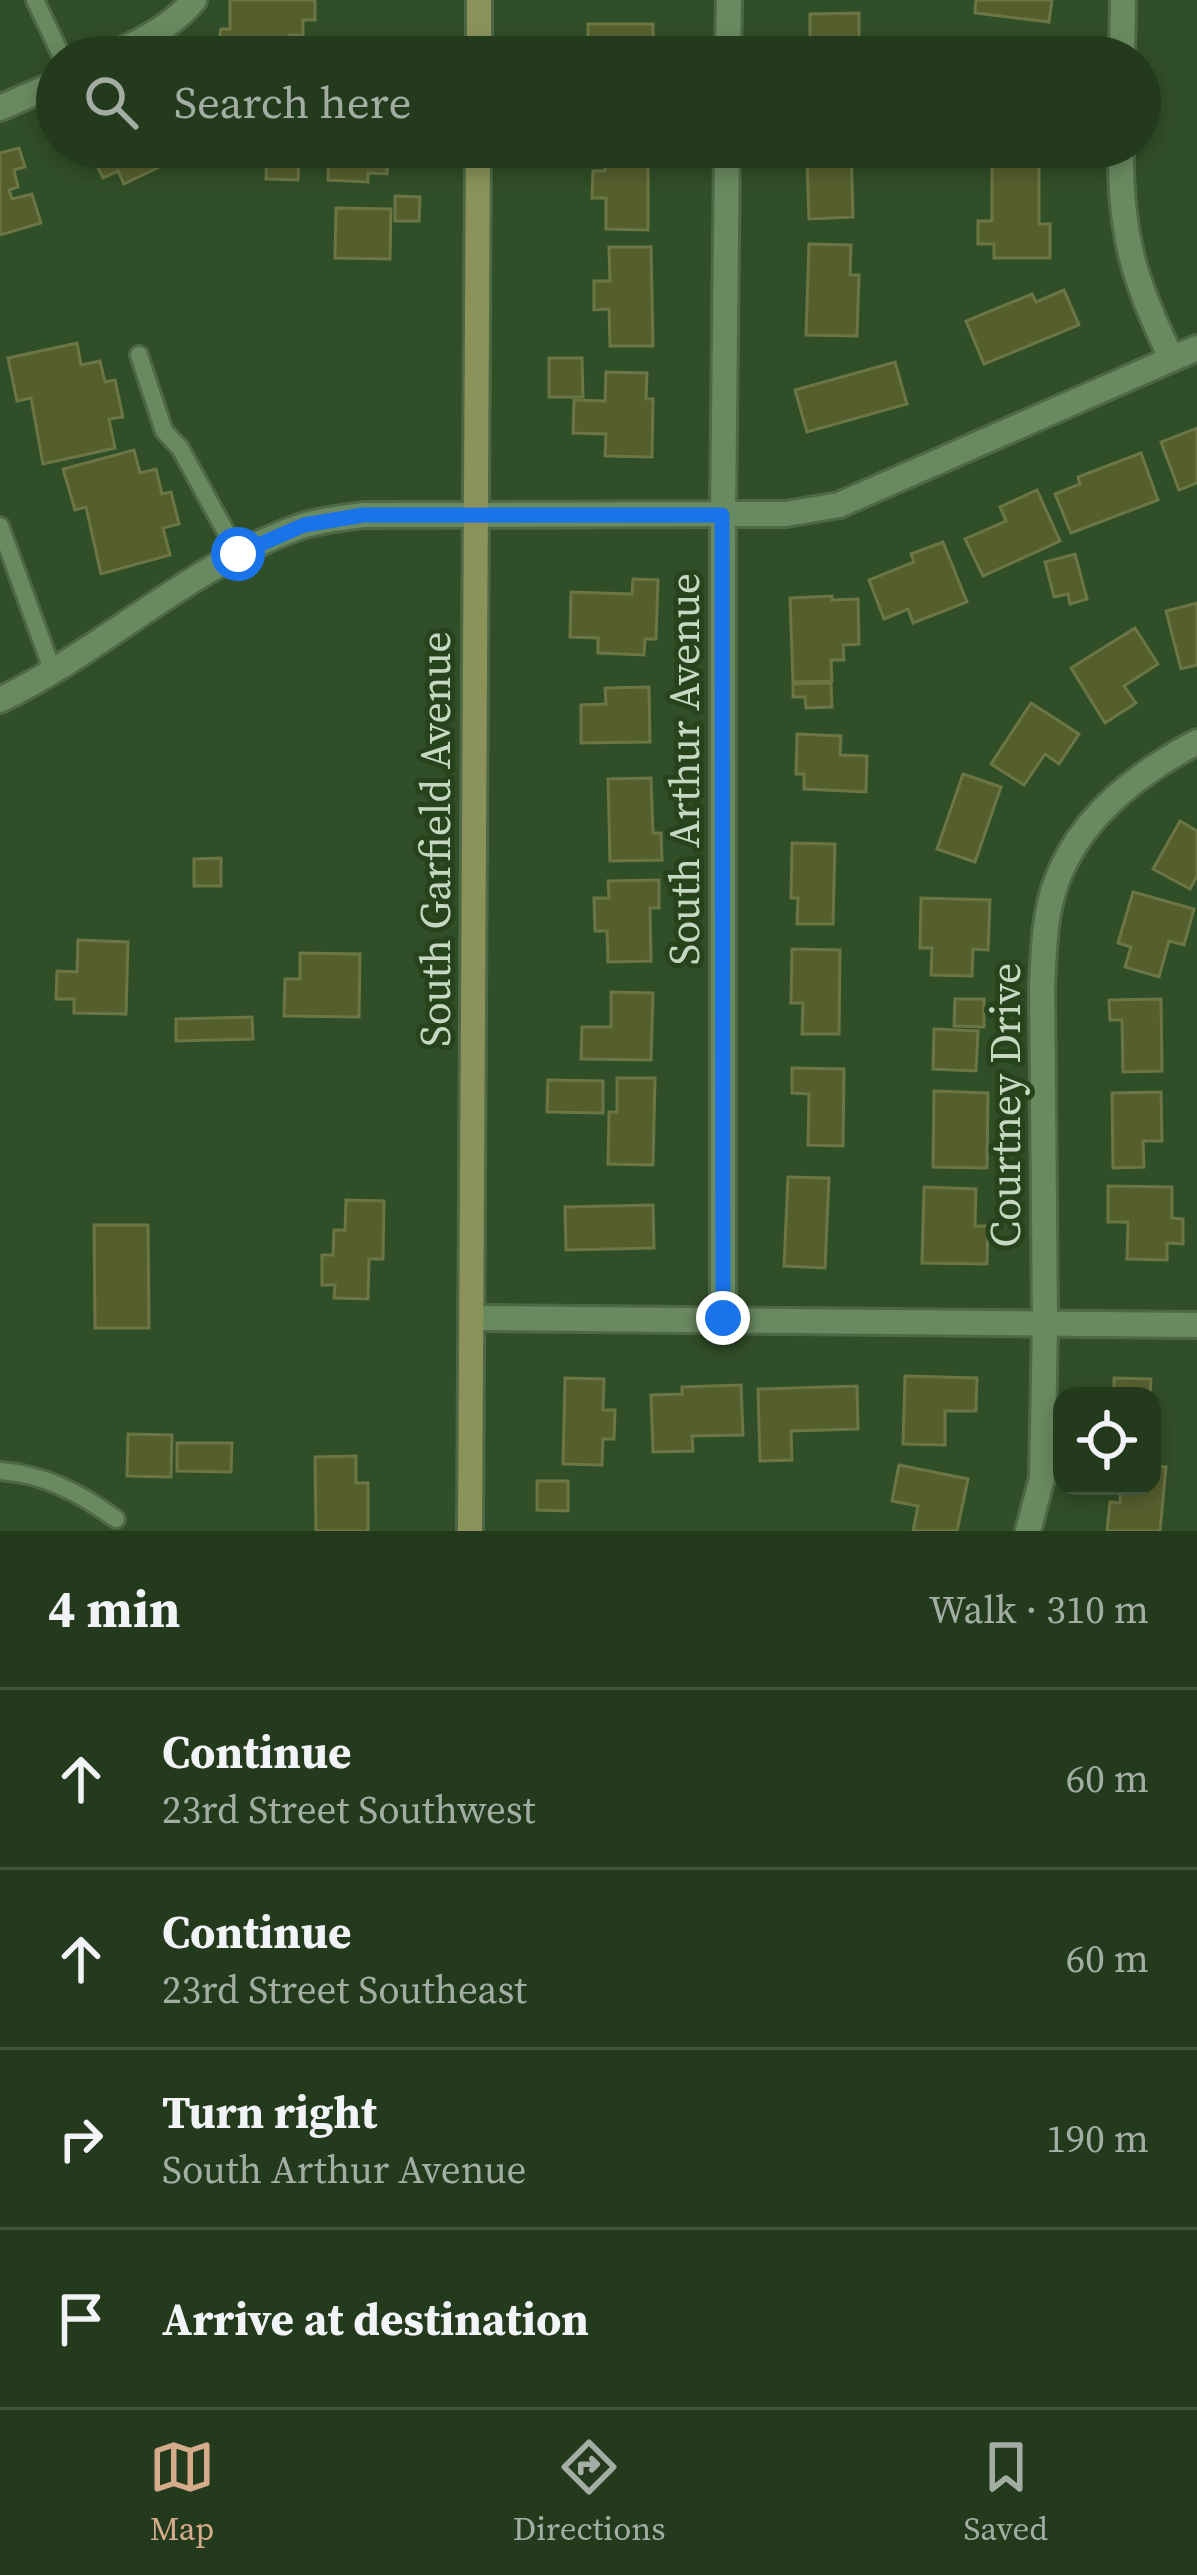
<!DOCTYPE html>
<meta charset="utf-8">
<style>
body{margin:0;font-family:"Source Serif 4",serif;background:#30452a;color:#f1f3f6}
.controls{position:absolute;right:36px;bottom:36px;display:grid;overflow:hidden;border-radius:24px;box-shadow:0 6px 18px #0003}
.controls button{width:108px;height:108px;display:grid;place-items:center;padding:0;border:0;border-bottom:3px solid #41543b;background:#243a1d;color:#f1f3f6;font:60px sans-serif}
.stop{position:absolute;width:36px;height:36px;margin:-27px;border:9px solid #1a73e8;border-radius:50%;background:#fff}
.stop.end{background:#1a73e8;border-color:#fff;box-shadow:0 3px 12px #0008}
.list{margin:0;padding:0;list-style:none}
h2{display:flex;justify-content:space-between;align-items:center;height:156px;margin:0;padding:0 48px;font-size:51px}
h2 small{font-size:39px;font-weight:400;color:#a3ada4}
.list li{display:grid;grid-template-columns:78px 1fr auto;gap:36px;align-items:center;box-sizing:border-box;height:180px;padding:0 48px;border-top:3px solid #41543b}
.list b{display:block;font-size:45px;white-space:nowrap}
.list p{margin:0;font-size:39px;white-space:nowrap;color:#a3ada4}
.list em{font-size:39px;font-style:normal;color:#a3ada4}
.icon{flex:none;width:66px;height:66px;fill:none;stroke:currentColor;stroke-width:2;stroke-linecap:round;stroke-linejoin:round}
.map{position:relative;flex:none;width:1197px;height:1531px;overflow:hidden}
.search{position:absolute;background:#243a1d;box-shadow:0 6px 18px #0003;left:36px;right:36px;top:36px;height:132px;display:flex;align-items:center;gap:30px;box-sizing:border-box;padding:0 42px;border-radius:66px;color:#a3ada4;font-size:45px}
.sheet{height:876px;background:#243a1d}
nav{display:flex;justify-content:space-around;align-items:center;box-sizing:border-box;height:168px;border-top:3px solid #41543b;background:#243a1d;font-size:33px;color:#a3ada4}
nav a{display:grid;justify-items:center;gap:6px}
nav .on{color:#d6ab8b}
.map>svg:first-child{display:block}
.building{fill:#555f2e;stroke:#6c7644;stroke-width:3}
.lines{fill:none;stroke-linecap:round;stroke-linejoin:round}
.lane-casing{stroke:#4e6846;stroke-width:22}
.street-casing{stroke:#4e6846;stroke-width:30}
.secondary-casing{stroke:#4e6846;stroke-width:30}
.lane{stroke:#698a60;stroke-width:16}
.street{stroke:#698a60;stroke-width:24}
.secondary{stroke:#8b925a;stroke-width:24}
.route{stroke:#1a73e8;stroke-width:15}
.labels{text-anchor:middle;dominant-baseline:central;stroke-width:10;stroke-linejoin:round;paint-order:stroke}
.street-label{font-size:42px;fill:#c6d8c1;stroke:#26431c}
</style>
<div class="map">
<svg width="1197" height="1531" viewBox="0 0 1197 1531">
<rect width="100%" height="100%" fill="#304e27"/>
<g class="building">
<path d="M230,0H315V20H303V35H289L290,57H216L221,29H230Z"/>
<path d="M976,0H1052L1049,22L975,13Z"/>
<path d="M859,13V57H810V14Z"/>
<path d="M588,24H653V57H599V52H588Z"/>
<path d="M978,48L1050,49V57H977Z"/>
<path d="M88,147H154L163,165L124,184L118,171L103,178Z"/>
<path d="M267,147H299L298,180L266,179Z"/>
<path d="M329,147H388L387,174L368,173V182L328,180Z"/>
<path d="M606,147H648V230L606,229V198H592L593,171H605Z"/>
<path d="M800,147H851L853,217L809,219L807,162L801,163Z"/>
<path d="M19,148L25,167L14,170L18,187L9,190L12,199L32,194L41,223L0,235V153Z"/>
<path d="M992,166H1039V224H1050V258H994V244H978V221H992Z"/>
<path d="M395,196L420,197L419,221H395Z"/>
<path d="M336,208L391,209L390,259L335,258Z"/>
<path d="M809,244L851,245L850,275H859L857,336L806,335Z"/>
<path d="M609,247H651L653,346H610L609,309L594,310V281H610Z"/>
<path d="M1064,290L1079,325L984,364L966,321L1032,294L1036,302Z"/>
<path d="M77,343L81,365L100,361L105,382L115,380L123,417L109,419L115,448L43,464L31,398L17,401L8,358Z"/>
<path d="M549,358H582L583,397H549Z"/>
<path d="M895,362L907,404L807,432L795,390Z"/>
<path d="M606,372L647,373L646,399H653L652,457L605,456L606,434L573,433L574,400L605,401Z"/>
<path d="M1197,428V483L1179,490L1161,442Z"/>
<path d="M134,450L140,473L156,469L162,494L171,492L179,524L163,528L170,555L101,574L86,507L75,510L63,469Z"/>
<path d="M1141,453L1158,500L1071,533L1055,494L1080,484L1078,477Z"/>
<path d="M1037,490L1060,541L983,576L965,539L1006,521L1000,507Z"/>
<path d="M943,542L967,602L913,623L908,609L884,619L869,580L914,562L911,554Z"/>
<path d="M1075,554L1087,599L1070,604L1068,594L1054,597L1045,562Z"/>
<path d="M633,579L658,580L656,639H645L644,655L598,653V638L570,637L571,592L632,594Z"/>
<path d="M832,596V600L858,599L859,644L843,645L844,660H831L832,681L793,682L790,598Z"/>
<path d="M1197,603V665L1181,669L1166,611Z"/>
<path d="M1135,628L1158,664L1124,686L1136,703L1105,723L1071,668Z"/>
<path d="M831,683L832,707L806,708L805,697H793V684Z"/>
<path d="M649,687L650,742L581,743V705L606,704L605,688Z"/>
<path d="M1031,703L1079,734L1059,764L1045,754L1024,785L991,764Z"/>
<path d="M797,734L841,736L840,755L867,756L866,792L804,789V774H796Z"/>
<path d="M963,774L1001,787L975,862L937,849Z"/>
<path d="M651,778L653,833H661L662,860L610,861L608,779Z"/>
<path d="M1180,821L1197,831V876L1190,889L1153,869Z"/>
<path d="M792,843L835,844L833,924H797L798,898H791Z"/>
<path d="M221,858V886H194V859Z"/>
<path d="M659,880V908H650L651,961L608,962L607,931H595L594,898H609L608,881Z"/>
<path d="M1133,892L1194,909L1184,945L1169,941L1159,977L1125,967L1131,947L1118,943Z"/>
<path d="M921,898L990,900L988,950L973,949L972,976L931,975L932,948H920Z"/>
<path d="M78,940L128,942L126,1014L74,1013V999H56L57,971L77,972Z"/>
<path d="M792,949L840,950L839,1034H802L803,1003H791Z"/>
<path d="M300,953L360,954L359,1017L284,1016L285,979H300Z"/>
<path d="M611,992L653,993L651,1060L581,1059L582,1027H611Z"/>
<path d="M955,999H984V1027L954,1026Z"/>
<path d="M1161,999L1162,1071L1123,1072L1122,1020H1110L1109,1000Z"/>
<path d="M252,1017L253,1039L176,1041V1019Z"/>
<path d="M934,1029L978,1031L976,1071L933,1069Z"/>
<path d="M792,1068L844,1069L843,1146L808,1145L809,1094L792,1093Z"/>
<path d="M617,1078H655L653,1165L608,1164L609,1112H617Z"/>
<path d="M548,1080L603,1081V1113L547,1112Z"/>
<path d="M934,1091L988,1093L987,1168L933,1167Z"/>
<path d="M1161,1092L1162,1141H1143L1144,1167L1113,1168L1112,1093Z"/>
<path d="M788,1177L829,1178L825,1268L784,1266Z"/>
<path d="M1108,1186L1172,1187V1218L1183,1219V1244L1167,1243V1260L1127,1259L1128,1222H1108Z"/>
<path d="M924,1187L976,1189L975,1226H988L987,1264L922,1263Z"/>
<path d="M346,1200L384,1201L383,1259H369L368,1299L334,1298L335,1285H322V1255H333L334,1230H345Z"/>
<path d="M653,1205L654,1248L566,1250L565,1207Z"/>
<path d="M94,1225H148L149,1328H95Z"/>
<path d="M905,1376L977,1378L976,1411H945V1445L903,1444Z"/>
<path d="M565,1378L604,1379L603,1410H615L614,1439H603L602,1465L563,1464Z"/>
<path d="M1114,1378L1151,1379L1150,1396H1114Z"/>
<path d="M741,1385L743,1435L692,1436L693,1451L653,1452L651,1395L682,1394V1387Z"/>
<path d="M857,1386L858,1429L791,1431L792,1460L760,1461L758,1389Z"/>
<path d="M128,1434L172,1435L171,1477L127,1476Z"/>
<path d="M177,1443H232L231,1472L177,1471Z"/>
<path d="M356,1456V1483H368V1531H316L315,1457Z"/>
<path d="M899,1465L968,1479L957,1531H913L918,1506L892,1501Z"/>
<path d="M1152,1466L1166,1467L1160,1531H1107L1110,1502L1120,1503L1121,1486H1152Z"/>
<path d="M537,1481H568V1511L537,1510Z"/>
</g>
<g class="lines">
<g class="lane-casing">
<g id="lane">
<path d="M35,0L62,57"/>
<path d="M139,355L164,431L180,448L238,554"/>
<path d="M0,526L53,672"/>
<path d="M0,1471C44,1474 80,1493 116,1519"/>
</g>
</g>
<g class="street-casing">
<g id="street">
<path d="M108,57C140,41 171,28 194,0"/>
<path d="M728,57L729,0"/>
<path d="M1122,57L1123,0"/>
<path d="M0,108L57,83"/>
<path d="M1121,147C1120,233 1133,280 1171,357"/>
<path d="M0,700C103,650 190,566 299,527C319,520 342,518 363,515L786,514L839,505L1197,348"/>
<path d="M474,1318L1197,1325"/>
<path d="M723,1318V515L727,147"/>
<path d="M1028,1531L1042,1478L1045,1324L1042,985C1044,952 1044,915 1056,883C1079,818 1138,773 1197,742"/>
</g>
</g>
<g class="secondary-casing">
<g id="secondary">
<path d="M479,57V0"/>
<path d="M470,1531L478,147"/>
</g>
</g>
<use href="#lane" class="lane"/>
<use href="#street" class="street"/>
<use href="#secondary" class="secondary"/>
</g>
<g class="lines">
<path class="route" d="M238,554L304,525L363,515H722L723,1318"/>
</g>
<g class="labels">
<g class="street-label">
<text transform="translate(684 769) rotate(-90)">South Arthur Avenue</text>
<text transform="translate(435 839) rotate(-90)">South Garfield Avenue</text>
<text transform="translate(1005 1105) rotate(-90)">Courtney Drive</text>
</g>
</g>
</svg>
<div class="controls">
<button><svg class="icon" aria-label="locate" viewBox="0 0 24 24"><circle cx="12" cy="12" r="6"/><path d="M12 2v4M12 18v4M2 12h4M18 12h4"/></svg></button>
</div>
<div class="stop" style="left:238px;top:554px"></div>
<div class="stop end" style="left:723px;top:1318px"></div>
<div class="search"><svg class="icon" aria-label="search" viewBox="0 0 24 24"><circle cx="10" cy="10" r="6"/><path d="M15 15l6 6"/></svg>Search here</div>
</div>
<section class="sheet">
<h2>4 min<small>Walk · 310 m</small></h2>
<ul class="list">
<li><svg class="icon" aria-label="ahead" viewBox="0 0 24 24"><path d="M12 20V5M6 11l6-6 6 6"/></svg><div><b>Continue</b><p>23rd Street Southwest</p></div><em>60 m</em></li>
<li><svg class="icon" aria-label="ahead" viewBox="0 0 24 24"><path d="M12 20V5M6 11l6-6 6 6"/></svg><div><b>Continue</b><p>23rd Street Southeast</p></div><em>60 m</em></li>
<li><svg class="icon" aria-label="right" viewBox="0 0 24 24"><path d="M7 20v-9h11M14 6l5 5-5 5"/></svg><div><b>Turn right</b><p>South Arthur Avenue</p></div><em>190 m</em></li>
<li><svg class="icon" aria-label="arrive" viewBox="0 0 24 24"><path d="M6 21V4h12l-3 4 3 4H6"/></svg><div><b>Arrive at destination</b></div></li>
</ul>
</section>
<nav>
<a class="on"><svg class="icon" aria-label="map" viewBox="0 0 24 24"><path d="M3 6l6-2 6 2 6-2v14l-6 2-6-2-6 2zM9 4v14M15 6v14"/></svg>Map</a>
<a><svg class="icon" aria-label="directions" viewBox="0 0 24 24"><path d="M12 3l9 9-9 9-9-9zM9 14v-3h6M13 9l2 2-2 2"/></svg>Directions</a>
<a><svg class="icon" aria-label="saved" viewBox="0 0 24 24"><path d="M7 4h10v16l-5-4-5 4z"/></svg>Saved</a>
</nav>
